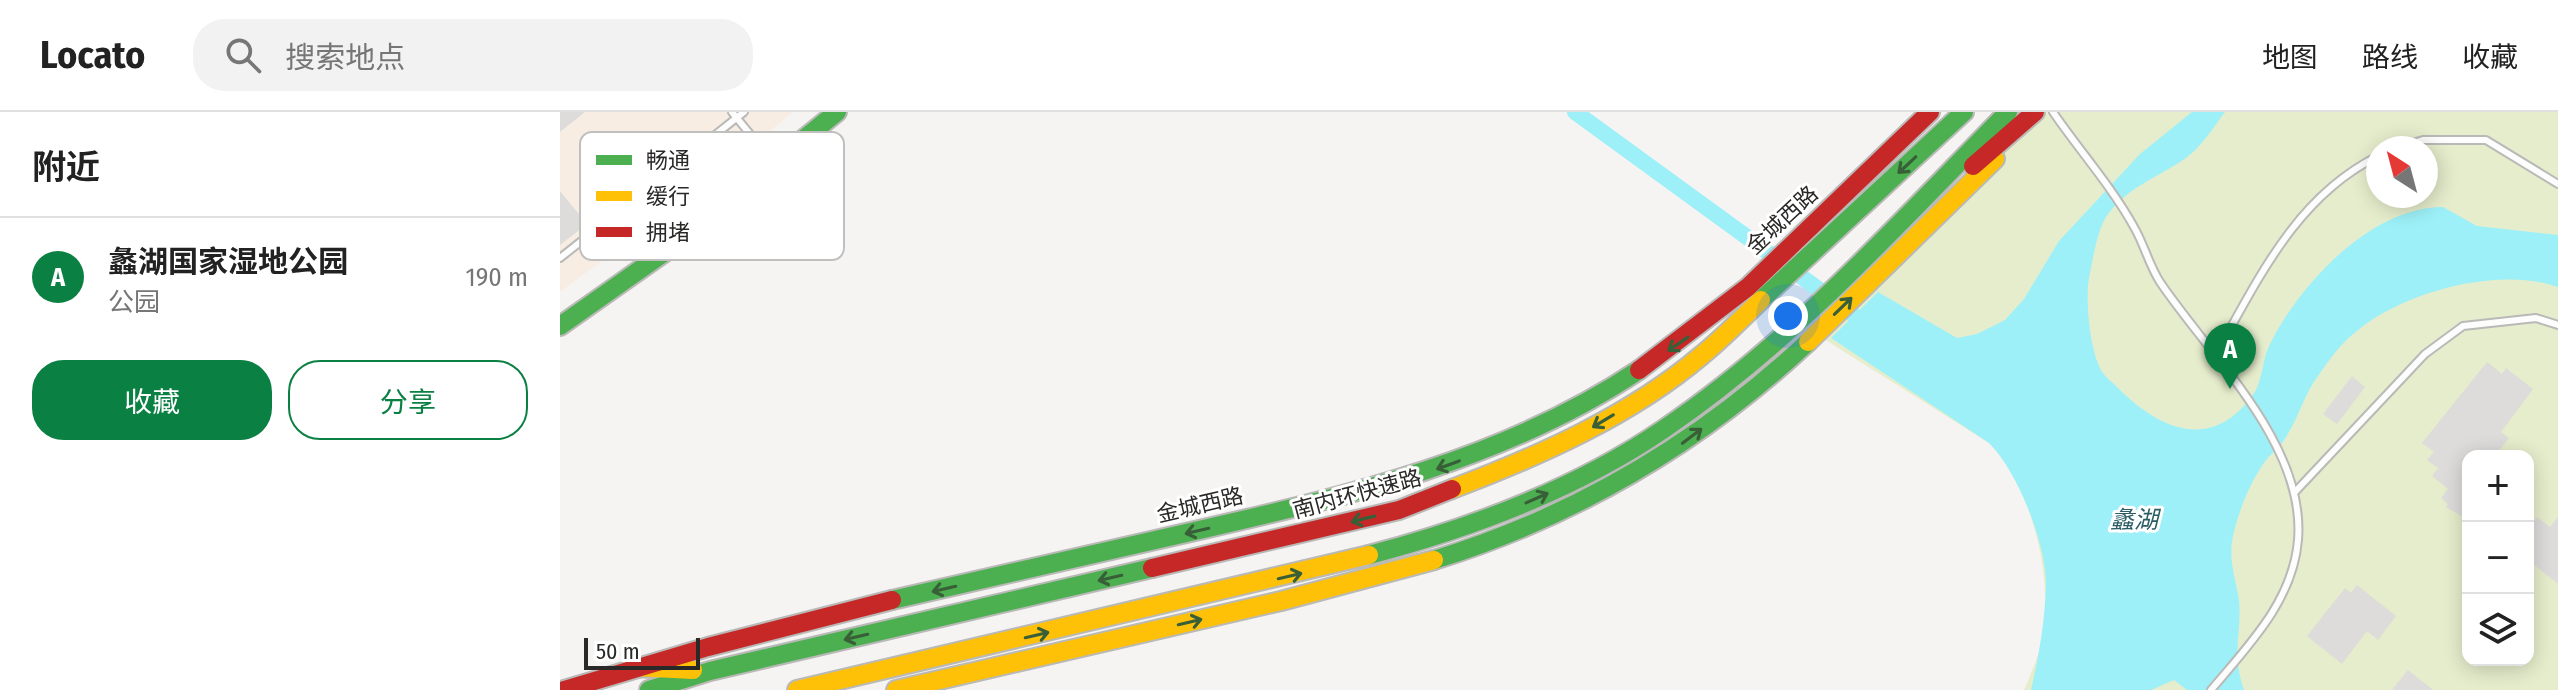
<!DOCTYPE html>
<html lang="zh">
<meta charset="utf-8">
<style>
body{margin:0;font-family:"Fira Sans Condensed","Noto Sans SC",sans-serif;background:#f2f2f2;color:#222}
.controls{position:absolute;right:24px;bottom:24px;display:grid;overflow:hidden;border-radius:16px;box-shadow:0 4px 20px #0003}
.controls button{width:72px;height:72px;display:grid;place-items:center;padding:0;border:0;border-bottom:2px solid #e0e0e0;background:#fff;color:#222;font:40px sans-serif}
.compass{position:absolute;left:1806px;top:24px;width:72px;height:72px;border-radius:50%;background:#fff;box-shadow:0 4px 20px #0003;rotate:324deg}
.scale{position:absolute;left:24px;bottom:20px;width:116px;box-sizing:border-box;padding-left:8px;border:4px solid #2a2928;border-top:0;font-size:22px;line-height:28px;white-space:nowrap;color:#2a2928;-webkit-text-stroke:6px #fff;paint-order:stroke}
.you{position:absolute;left:1228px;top:204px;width:28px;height:28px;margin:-20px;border:6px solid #fff;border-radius:50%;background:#1a73e8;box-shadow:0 0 0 12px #1a73e833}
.badge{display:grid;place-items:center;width:52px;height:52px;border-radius:50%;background:#0b8043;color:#fff;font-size:26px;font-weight:700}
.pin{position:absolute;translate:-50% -66px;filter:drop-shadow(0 2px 4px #0008)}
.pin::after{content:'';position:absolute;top:42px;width:28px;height:24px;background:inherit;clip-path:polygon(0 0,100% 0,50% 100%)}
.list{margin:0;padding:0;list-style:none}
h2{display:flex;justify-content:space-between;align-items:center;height:104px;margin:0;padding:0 32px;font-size:34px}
h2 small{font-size:26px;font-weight:400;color:#767676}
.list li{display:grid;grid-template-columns:52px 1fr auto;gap:24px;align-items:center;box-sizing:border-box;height:120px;padding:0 32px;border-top:2px solid #e0e0e0}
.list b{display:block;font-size:30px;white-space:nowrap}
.list p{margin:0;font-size:26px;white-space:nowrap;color:#767676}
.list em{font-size:26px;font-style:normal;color:#767676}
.actions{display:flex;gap:16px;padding:24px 32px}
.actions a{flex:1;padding:18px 0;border:2px solid #0b8043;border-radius:32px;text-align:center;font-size:28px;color:#0b8043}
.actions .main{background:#0b8043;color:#fff}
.icon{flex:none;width:44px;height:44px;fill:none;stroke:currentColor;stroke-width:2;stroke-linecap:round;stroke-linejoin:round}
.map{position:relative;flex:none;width:1998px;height:578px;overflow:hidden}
header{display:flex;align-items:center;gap:48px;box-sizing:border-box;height:112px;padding:0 40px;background:#fff;border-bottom:2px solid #e0e0e0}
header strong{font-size:38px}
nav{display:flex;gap:44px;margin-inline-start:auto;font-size:28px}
.search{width:560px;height:72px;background:#f2f2f2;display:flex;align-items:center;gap:20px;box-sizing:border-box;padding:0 28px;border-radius:32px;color:#767676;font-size:30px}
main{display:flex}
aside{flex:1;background:#fff}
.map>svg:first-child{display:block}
.education{fill:#f8ede3}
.green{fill:#e6edcc;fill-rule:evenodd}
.water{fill:#9df0f8}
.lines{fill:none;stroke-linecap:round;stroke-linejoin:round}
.canal{stroke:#9df0f8;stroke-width:16}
.building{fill:#dddcda}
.lane-casing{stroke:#b9b9b7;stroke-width:10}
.fast-casing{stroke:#b9b9b7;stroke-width:22}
.slow-casing{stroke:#b9b9b7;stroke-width:22}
.jam-casing{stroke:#b9b9b7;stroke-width:22}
.lane{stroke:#fefdfd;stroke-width:6}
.fast{stroke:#4caf50;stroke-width:18}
.slow{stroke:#ffc107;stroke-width:18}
.jam{stroke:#c62828;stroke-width:18}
.oneway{stroke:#385f38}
.labels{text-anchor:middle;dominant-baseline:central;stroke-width:6;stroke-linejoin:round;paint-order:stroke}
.street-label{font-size:22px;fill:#2a2928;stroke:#fff}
.water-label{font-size:24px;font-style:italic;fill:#2b5e63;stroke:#fff}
.key{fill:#fff;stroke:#bfbfbe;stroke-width:2}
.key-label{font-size:22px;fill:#2a2928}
</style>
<header>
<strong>Locato</strong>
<div class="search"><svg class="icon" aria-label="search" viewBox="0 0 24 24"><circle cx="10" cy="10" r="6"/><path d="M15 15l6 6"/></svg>搜索地点</div>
<nav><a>地图</a><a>路线</a><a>收藏</a></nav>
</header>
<main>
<aside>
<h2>附近<small></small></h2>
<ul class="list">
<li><span class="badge">A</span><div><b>蠡湖国家湿地公园</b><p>公园</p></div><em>190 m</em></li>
</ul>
<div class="actions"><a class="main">收藏</a><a>分享</a></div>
</aside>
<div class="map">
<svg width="1998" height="578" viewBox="0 0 1998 578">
<rect width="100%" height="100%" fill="#f5f4f2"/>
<path class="education" d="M0,0H233L155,65L0,180Z"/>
<path class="green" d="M1480,0H1998V578H1464C1469,566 1474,555 1478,543C1498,480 1475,378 1429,331L1256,222ZM1818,36H1866V84H1818ZM1908,344H1968V548H1908Z"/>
<path class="water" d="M1632,0H1665C1653,16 1642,34 1626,46C1599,65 1569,74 1548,102C1537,117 1533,147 1529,166C1525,187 1530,243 1543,261C1547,267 1555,272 1560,278C1602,319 1652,339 1693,283C1703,269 1702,247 1710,232C1740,172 1811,95 1883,95L1917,114L1998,123V175C1940,154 1845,179 1798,218C1782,230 1769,248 1758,264C1744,282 1738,308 1724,328C1719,336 1710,342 1704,351C1689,372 1677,403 1672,429C1669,450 1676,468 1679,488C1682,522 1671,541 1684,578H1627L1614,568L1591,578H1471C1479,544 1485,508 1486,473C1486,431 1458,360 1429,331L1271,226L1318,180L1397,226L1417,222L1445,208L1464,187L1499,129L1580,42Z"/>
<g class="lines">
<path class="canal" d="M1015,0L1294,203"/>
</g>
<g class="building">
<path d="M0,0H25L0,20Z"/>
<path d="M0,79L27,112L0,133Z"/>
<path d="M1927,250L1942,262L1946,256L1973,277L1941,320L1949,326L1935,344H1908V408L1886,395L1888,392L1881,386L1888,377L1872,364L1878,356L1867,348L1874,340L1862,331Z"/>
<path d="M1792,264L1805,275L1777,312L1763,302Z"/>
<path d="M1968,404L1974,409L1977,405L1990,415L1998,405V472L1968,448Z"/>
<path d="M1797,473L1836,504L1818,528L1807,519L1782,552L1747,524L1785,476L1791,481Z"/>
<path d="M1848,558L1873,578H1832Z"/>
</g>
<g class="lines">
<g class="lane-casing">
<g id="lane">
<path d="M172,0L212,49"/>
<path d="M1493,0C1519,38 1552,75 1574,115C1584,132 1589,153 1600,170C1649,243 1746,332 1738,428C1733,489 1688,534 1651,578"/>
<path d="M1837,36L1863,28H1926L1998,72"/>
<path d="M0,146L184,0"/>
<path d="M1656,242C1699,166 1736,85 1818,44"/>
<path d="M1734,381L1865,242L1903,214L1976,206L1998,213"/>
</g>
</g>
<g class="fast-casing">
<g id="fast">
<path d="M1201,188L1404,0"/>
<path d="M0,214L105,140L277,0"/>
<path d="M809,443C912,416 1016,377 1104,317C1234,229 1339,111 1448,0"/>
<path d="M874,448C1016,404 1140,331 1248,230"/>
<path d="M332,488C433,465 534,442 635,419C788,384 946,347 1079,258"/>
<path d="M89,578L150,559L592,456"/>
</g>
</g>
<g class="slow-casing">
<g id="slow">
<path d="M1248,230L1435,47"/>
<path d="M892,377C979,344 1070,304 1142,243C1163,226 1182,206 1201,188"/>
<path d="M74,555L133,558"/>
<path d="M237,578L809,443"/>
<path d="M336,578L721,489L874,448"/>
</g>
</g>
<g class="jam-casing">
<g id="jam">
<path d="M1413,54L1475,0"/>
<path d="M1079,258L1188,175L1370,0"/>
<path d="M592,456L839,398L892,377"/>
<path d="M4,578L148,535L332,488"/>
</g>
</g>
<use href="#lane" class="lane"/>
<use href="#fast" class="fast"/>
<use href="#slow" class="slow"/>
<use href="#jam" class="jam"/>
</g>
<defs><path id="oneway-shaft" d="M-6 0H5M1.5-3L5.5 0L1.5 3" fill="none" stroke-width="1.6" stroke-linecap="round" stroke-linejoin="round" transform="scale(2)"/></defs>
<g class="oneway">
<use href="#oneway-shaft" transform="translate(1347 53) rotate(137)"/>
<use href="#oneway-shaft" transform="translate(1283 194) rotate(-44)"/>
<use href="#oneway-shaft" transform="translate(1118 232) rotate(145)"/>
<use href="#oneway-shaft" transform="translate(1043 309) rotate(149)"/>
<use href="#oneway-shaft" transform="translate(1132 324) rotate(-37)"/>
<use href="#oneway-shaft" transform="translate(888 353) rotate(160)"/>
<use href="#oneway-shaft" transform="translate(977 386) rotate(-24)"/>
<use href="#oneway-shaft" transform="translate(803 407) rotate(166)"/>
<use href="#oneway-shaft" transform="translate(637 419) rotate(167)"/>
<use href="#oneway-shaft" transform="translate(730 464) rotate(-13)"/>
<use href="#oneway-shaft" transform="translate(550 466) rotate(167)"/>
<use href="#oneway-shaft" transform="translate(384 477) rotate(167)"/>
<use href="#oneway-shaft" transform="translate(630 510) rotate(-13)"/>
<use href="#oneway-shaft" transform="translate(477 523) rotate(-13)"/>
<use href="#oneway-shaft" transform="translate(296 525) rotate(167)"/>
</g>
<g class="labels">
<g class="street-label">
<text transform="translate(1222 108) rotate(-43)">金城西路</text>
<text transform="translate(797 382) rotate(-15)">南内环快速路</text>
<text transform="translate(640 393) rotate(-13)">金城西路</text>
</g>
<g class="water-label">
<text x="1574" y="408">蠡湖</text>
</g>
</g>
<rect x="20" y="20" width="264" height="128" rx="12" class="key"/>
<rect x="36" y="43" width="36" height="10" fill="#4caf50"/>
<rect x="36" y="79" width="36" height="10" fill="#ffc107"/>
<rect x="36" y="115" width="36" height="10" fill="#c62828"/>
<g class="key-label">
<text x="86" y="56">畅通</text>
<text x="86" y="92">缓行</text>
<text x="86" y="128">拥堵</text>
</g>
</svg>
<div class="controls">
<button>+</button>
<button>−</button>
<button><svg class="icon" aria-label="layers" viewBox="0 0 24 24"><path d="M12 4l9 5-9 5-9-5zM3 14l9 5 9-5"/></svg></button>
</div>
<svg class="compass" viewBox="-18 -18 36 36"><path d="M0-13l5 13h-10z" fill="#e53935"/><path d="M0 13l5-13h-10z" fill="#767676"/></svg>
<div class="scale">50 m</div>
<div class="you"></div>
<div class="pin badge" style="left:1670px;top:277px">A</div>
</div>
</main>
